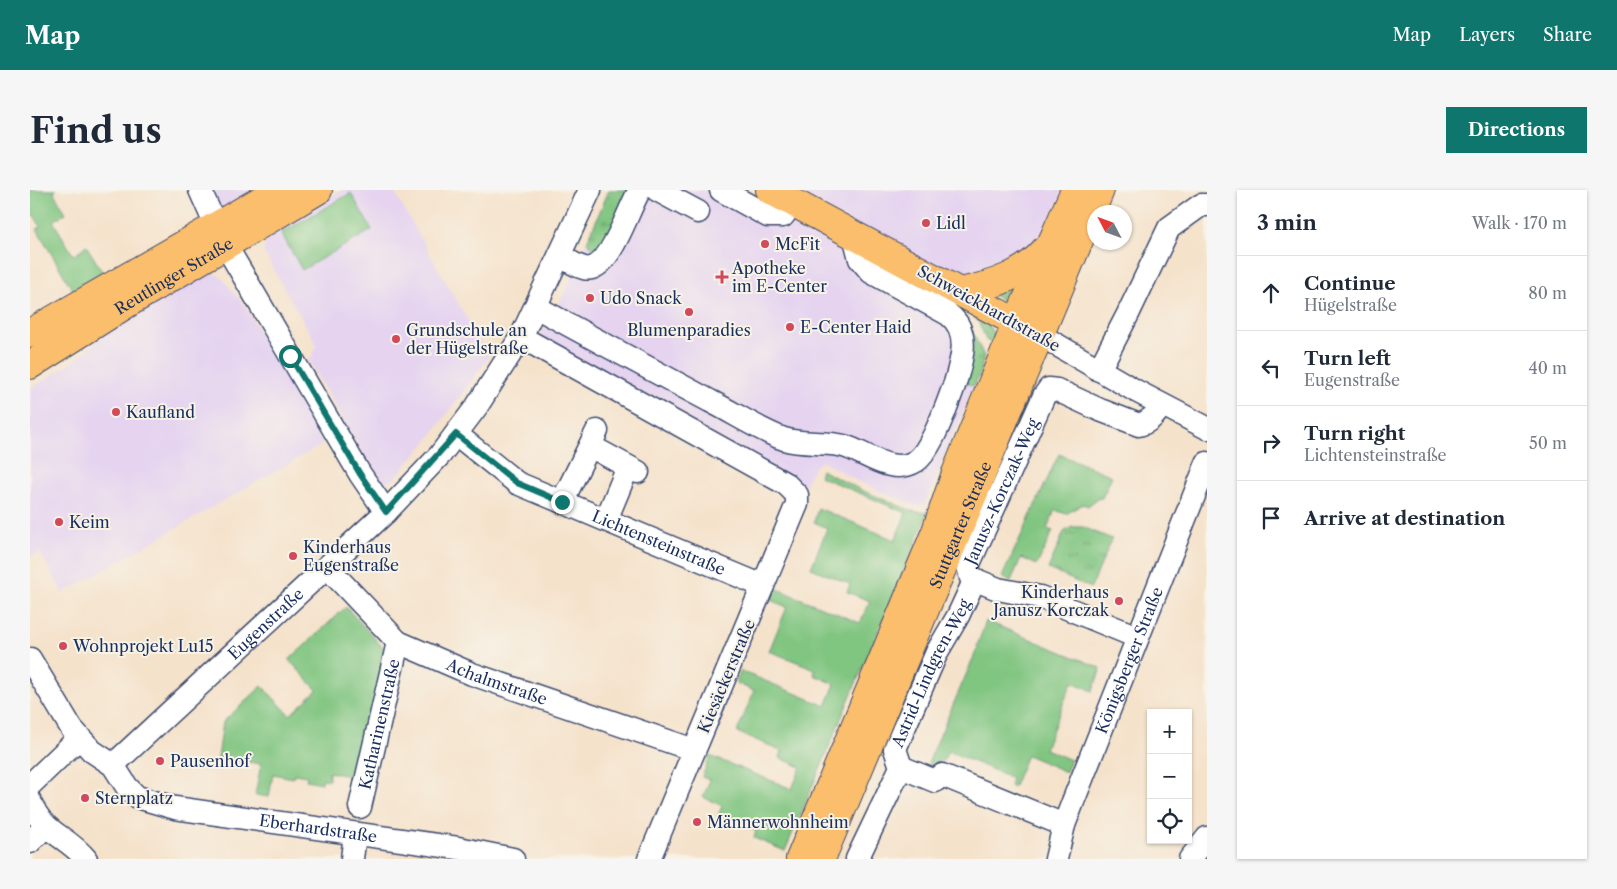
<!DOCTYPE html>
<meta charset="utf-8">
<style>
body{margin:0;font-family:"Libre Caslon Text",serif;background:#f6f6f7;color:#1f2937}
.controls{position:absolute;right:15px;bottom:15px;display:grid;overflow:hidden;border-radius:0px;box-shadow:0 1px 4px #0004}
.controls button{width:45px;height:45px;display:grid;place-items:center;padding:0;border:0;border-bottom:1px solid #e0e1e3;background:#fff;color:#1f2937;font:25px sans-serif}
.compass{position:absolute;left:1057px;top:15px;width:45px;height:45px;border-radius:50%;background:#fff;box-shadow:0 1px 4px #0004;rotate:311deg}
.stop{position:absolute;width:15px;height:15px;margin:-11px;border:4px solid #0f766e;border-radius:50%;background:#fff}
.stop.end{background:#0f766e;border-color:#fff;box-shadow:0 1px 5px #0008}
.list{margin:0;padding:0;list-style:none}
h2{display:flex;justify-content:space-between;align-items:center;height:65px;margin:0;padding:0 20px;font-size:21px}
h2 small{font-size:16px;font-weight:400;color:#747a83}
.list li{display:grid;grid-template-columns:32px 1fr auto;gap:15px;align-items:center;box-sizing:border-box;height:75px;padding:0 20px;border-top:1px solid #e0e1e3}
.list b{display:block;font-size:19px;white-space:nowrap}
.list p{margin:0;font-size:16px;white-space:nowrap;color:#747a83}
.list em{font-size:16px;font-style:normal;color:#747a83}
.icon{flex:none;width:28px;height:28px;fill:none;stroke:currentColor;stroke-width:2;stroke-linecap:round;stroke-linejoin:round}
.map{position:relative;flex:none;width:1177px;height:669px;overflow:hidden;border-radius:0px}
header{display:flex;align-items:center;gap:30px;box-sizing:border-box;height:70px;padding:0 25px;background:#0f766e;color:#fff}
header strong{font-size:24px}
nav{display:flex;gap:28px;margin-inline-start:auto;font-size:18px}
.intro{display:flex;align-items:center;justify-content:space-between;box-sizing:border-box;height:120px;padding:0 30px}
h1{margin:0;font-size:35px}
.button{padding:12px 22px;border-radius:0px;background:#0f766e;color:#fff;font-size:18px;font-weight:700}
main{display:flex;gap:30px;padding:0 30px}
aside{flex:1;background:#fff;border-radius:0px;box-shadow:0 1px 4px #0004}
.map>svg:first-child{display:block}
.built{fill:#e5d3f0}
.grass{fill:url(#grass-tufts);stroke:#4e7a6f}
.garden{fill:#80c580;stroke:#4e7a6f}
.lines{fill:none;stroke-linecap:round;stroke-linejoin:round}
.minor-casing{stroke:#3c4a6e;stroke-width:25}
.major-casing{stroke:#3c4a6e;stroke-width:30}
.minor{stroke:#fff;stroke-width:22}
.major{stroke:#fabe6d;stroke-width:28}
.route{stroke:#0f766e;stroke-width:6}
.poi-dot{fill:#d1495b;stroke:#f7f3e8;stroke-width:2}
.labels{text-anchor:middle;dominant-baseline:central;stroke-width:4;stroke-linejoin:round;paint-order:stroke}
.poi-label{font-size:16px;fill:#1b2f5e;stroke:#f7f3e8;text-anchor:start}
.street-label{font-size:16px;fill:#1b2f5e;stroke:#f7f3e8}
</style>
<header>
<strong>Map</strong>
<nav><a>Map</a><a>Layers</a><a>Share</a></nav>
</header>
<div class="intro"><h1>Find us</h1><a class="button">Directions</a></div>
<main>
<div class="map">
<svg width="1177" height="669" viewBox="0 0 1177 669">
<defs>
<pattern id="grass-tufts" width="24" height="20" patternUnits="userSpaceOnUse" patternTransform="scale(1.25)"><rect width="24" height="20" fill="#80c580"/><path d="M3 7l-1-3M5 7V3M7 7l1-3M15 17l-1-3M17 17v-4M19 17l1-3" fill="none" stroke="#68a06c"/></pattern>
</defs>
<rect width="100%" height="100%" fill="#f7f3e8"/>
<filter id="ink" filterUnits="userSpaceOnUse"><feTurbulence type="fractalNoise" baseFrequency=".02" numOctaves="2"/><feDisplacementMap in="SourceGraphic" scale="10" xChannelSelector="R" yChannelSelector="G"/><feConvolveMatrix kernelMatrix="1 2 1 2 8 2 1 2 1" color-interpolation-filters="sRGB"/></filter>
<filter id="wash" filterUnits="userSpaceOnUse"><feTurbulence type="fractalNoise" baseFrequency=".0096" numOctaves="4" result="noise"/><feDisplacementMap in="SourceGraphic" scale="20" xChannelSelector="R" yChannelSelector="G"/><feGaussianBlur stdDeviation="1.12" result="paint"/><feColorMatrix in="noise" values="0 0 0 0 0 0 0 0 0 0 0 0 0 0 0 0 0 1.4 0 .05"/><feComposite in="paint" operator="in"/></filter>
<g filter="url(#wash)">
<rect width="100%" height="100%" fill="#f5e2cb"/>
<g class="built">
<path d="M170,0H248L183,38Z"/>
<path d="M312,0H363L459,167L397,251L363,290L357,292L349,290L346,287L279,171L287,155L234,63L235,52L245,41L264,27Z"/>
<path d="M600,0H710L852,78L925,123L933,192L944,196L895,314L886,316L829,292L792,271L785,276L773,298L510,147L532,108L557,52L566,61Z"/>
<path d="M762,0H1034L1005,61L939,95Z"/>
<path d="M184,83L192,88L214,115L293,254L33,403L10,362L0,367V199L44,171L77,141L171,84Z"/>
</g>
<g class="grass">
<path d="M579,0H600L575,54L566,61L557,52Z"/>
<path d="M996,89L983,116L957,102Z"/>
<path d="M940,122C954,130 965,139 967,156L956,150L949,133Z"/>
<path d="M942,141L954,166L950,184L944,196L933,192Z"/>
<path d="M1042,337H1053L1082,349L1061,398L1018,379L1034,342Z"/>
</g>
<g class="garden">
<path d="M0,0H26L24,3L36,23L23,31L42,63L45,65L56,55L73,83L43,101L7,39L10,36L4,25L0,28Z"/>
<path d="M321,3L342,40L272,80L251,43Z"/>
<path d="M1029,264L1082,286L1072,308L1067,309L1058,316L1053,314L1036,324L1025,320L1017,339L1023,341L1007,375L991,368L981,391L972,387Z"/>
<path d="M791,280L831,300L882,321L898,323L755,661L724,648L726,641L688,626L692,616L673,607L680,590L672,587L680,566L762,599L771,577L750,568L752,561L707,542L724,501L706,493L711,481L796,516L805,494L784,485L785,479L739,461L757,417L740,410L745,398L830,433L840,411L817,402L820,394L781,378L797,338L784,332L788,318L865,350L876,323L789,286Z"/>
<path d="M316,417L359,464L325,594L318,593L319,586L299,582V590L292,589V593L276,590L277,586L264,584L263,588L243,584L239,607L225,605L231,574L206,570L204,577L187,575L193,532L232,496L260,525L287,500L259,470Z"/>
<path d="M956,431L1071,478L1063,501L1042,492L1015,559L1041,570L1036,582L997,565L983,598L980,596L982,588L918,561L913,571L909,570L906,577L898,573L948,457L947,456Z"/>
</g>
</g>
<g filter="url(#ink)">
<g class="lines">
<g class="minor-casing">
<g id="minor">
<path d="M170,0L182,27V54"/>
<path d="M627,0L668,22"/>
<path d="M691,0L738,26H753L763,13"/>
<path d="M196,56L330,284L356,322"/>
<path d="M530,65C537,70 546,76 554,78C580,85 599,15 610,0"/>
<path d="M506,117C564,149 622,180 680,211C704,223 729,240 754,249C773,255 795,251 814,256C837,263 862,286 886,271C902,260 918,212 925,193C932,170 941,141 918,124L841,82L830,69L824,45"/>
<path d="M1010,145L1106,201L1177,238"/>
<path d="M491,147L756,294L767,305V314L619,669"/>
<path d="M1069,180L1098,124L1139,38L1171,15H1177"/>
<path id="s1" d="M426,244L487,293L733,396"/>
<path d="M560,256L608,282"/>
<path d="M532,312L567,241"/>
<path d="M576,330L598,277"/>
<path id="s2" d="M297,377L368,452L442,484L664,560"/>
<path id="s3" d="M1107,447L1010,407L968,399L941,388L938,376L1014,206L1019,199L1027,200L1070,220L1109,235C1120,232 1126,224 1132,215"/>
<path id="s4" d="M0,469L42,539L62,561L83,575L97,597L107,607L145,618L428,658L483,669"/>
<path id="s5" d="M83,575L356,322L410,265L447,216L491,147L560,0"/>
<path d="M871,577L905,591L912,585L1034,635"/>
<path d="M0,595L49,548"/>
<path d="M0,611C13,644 36,645 56,669"/>
<path id="s6" d="M330,617L368,452"/>
<path d="M0,652L15,637"/>
<path d="M322,669L325,644"/>
<path id="s7" d="M827,669L871,577L865,559L907,462L928,426L945,389"/>
<path id="s8" d="M1026,669L1034,635L1046,604L1177,273"/>
<path d="M1160,669L1177,648"/>
</g>
</g>
<g class="major-casing">
<g id="major">
<path d="M740,0L1002,141"/>
<path d="M931,102C963,95 995,85 1016,59"/>
<path d="M0,143L249,0"/>
<path id="s9" d="M0,175L98,113L288,0"/>
<path d="M770,669L906,341L926,283L987,132L1045,0"/>
<path id="s10" d="M791,669L1070,0"/>
</g>
</g>
<use href="#minor" class="minor"/>
<use href="#major" class="major"/>
</g>
</g>
<g class="lines" filter="url(#ink)">
<path class="route" d="M260,166L330,284L356,322L426,244L487,293L532,312"/>
</g>
<g class="poi-dot">
<circle cx="896" cy="33" r="5"/>
<circle cx="735" cy="54" r="5"/>
<path d="M689.5 79.5h5v5h5v5h-5v5h-5v-5h-5v-5h5z"/>
<circle cx="560" cy="108" r="5"/>
<circle cx="659" cy="122" r="5"/>
<circle cx="760" cy="137" r="5"/>
<circle cx="366" cy="149" r="5"/>
<circle cx="86" cy="222" r="5"/>
<circle cx="29" cy="332" r="5"/>
<circle cx="263" cy="366" r="5"/>
<circle cx="1089" cy="411" r="5"/>
<circle cx="33" cy="456" r="5"/>
<circle cx="130" cy="571" r="5"/>
<circle cx="55" cy="608" r="5"/>
<circle cx="667" cy="632" r="5"/>
</g>
<g class="labels">
<g class="poi-label">
<text x="906" y="33">Lidl</text>
<text x="745" y="54">McFit</text>
<text x="702" y="78">Apotheke<tspan x="702" dy="18">im E-Center</tspan></text>
<text x="570" y="108">Udo Snack</text>
<text x="770" y="137">E-Center Haid</text>
<text x="376" y="140">Grundschule an<tspan x="376" dy="18">der Hügelstraße</tspan></text>
<text x="659" y="140" text-anchor="middle">Blumenparadies</text>
<text x="96" y="222">Kaufland</text>
<text x="39" y="332">Keim</text>
<text x="273" y="357">Kinderhaus<tspan x="273" dy="18">Eugenstraße</tspan></text>
<text x="1079" y="402" text-anchor="end">Kinderhaus<tspan x="1079" dy="18">Janusz Korczak</tspan></text>
<text x="43" y="456">Wohnprojekt Lu15</text>
<text x="140" y="571">Pausenhof</text>
<text x="65" y="608">Sternplatz</text>
<text x="677" y="632">Männerwohnheim</text>
</g>
<g class="street-label">
<text stroke="none"><textPath href="#s9" startOffset="169">Reutlinger Straße</textPath></text>
<text transform="translate(959 118) rotate(29)">Schweickhardtstraße</text>
<text stroke="none"><textPath href="#s3" startOffset="271">Janusz-Korczak-Weg</textPath></text>
<text stroke="none"><textPath href="#s10" startOffset="362">Stuttgarter Straße</textPath></text>
<text stroke="none"><textPath href="#s1" startOffset="232">Lichtensteinstraße</textPath></text>
<text stroke="none"><textPath href="#s5" startOffset="208">Eugenstraße</textPath></text>
<text stroke="none"><textPath href="#s8" startOffset="212">Königsberger Straße</textPath></text>
<text stroke="none"><textPath href="#s7" startOffset="205">Astrid-Lindgren-Weg</textPath></text>
<text transform="translate(696 486) rotate(-67)">Kiesäckerstraße</text>
<text stroke="none"><textPath href="#s2" startOffset="210">Achalmstraße</textPath></text>
<text stroke="none"><textPath href="#s6" startOffset="85">Katharinenstraße</textPath></text>
<text stroke="none"><textPath href="#s4" startOffset="361">Eberhardstraße</textPath></text>
</g>
</g>
</svg>
<div class="controls">
<button>+</button>
<button>−</button>
<button><svg class="icon" aria-label="locate" viewBox="0 0 24 24"><circle cx="12" cy="12" r="6"/><path d="M12 2v4M12 18v4M2 12h4M18 12h4"/></svg></button>
</div>
<svg class="compass" viewBox="-18 -18 36 36"><path d="M0-13l5 13h-10z" fill="#e53935"/><path d="M0 13l5-13h-10z" fill="#747a83"/></svg>
<div class="stop" style="left:260px;top:166px"></div>
<div class="stop end" style="left:532px;top:312px"></div>
</div>
<aside>
<h2>3 min<small>Walk · 170 m</small></h2>
<ul class="list">
<li><svg class="icon" aria-label="ahead" viewBox="0 0 24 24"><path d="M12 20V5M6 11l6-6 6 6"/></svg><div><b>Continue</b><p>Hügelstraße</p></div><em>80 m</em></li>
<li><svg class="icon" aria-label="left" viewBox="0 0 24 24"><path d="M17 20v-9H6M10 6l-5 5 5 5"/></svg><div><b>Turn left</b><p>Eugenstraße</p></div><em>40 m</em></li>
<li><svg class="icon" aria-label="right" viewBox="0 0 24 24"><path d="M7 20v-9h11M14 6l5 5-5 5"/></svg><div><b>Turn right</b><p>Lichtensteinstraße</p></div><em>50 m</em></li>
<li><svg class="icon" aria-label="arrive" viewBox="0 0 24 24"><path d="M6 21V4h12l-3 4 3 4H6"/></svg><div><b>Arrive at destination</b></div></li>
</ul>
</aside>
</main>
